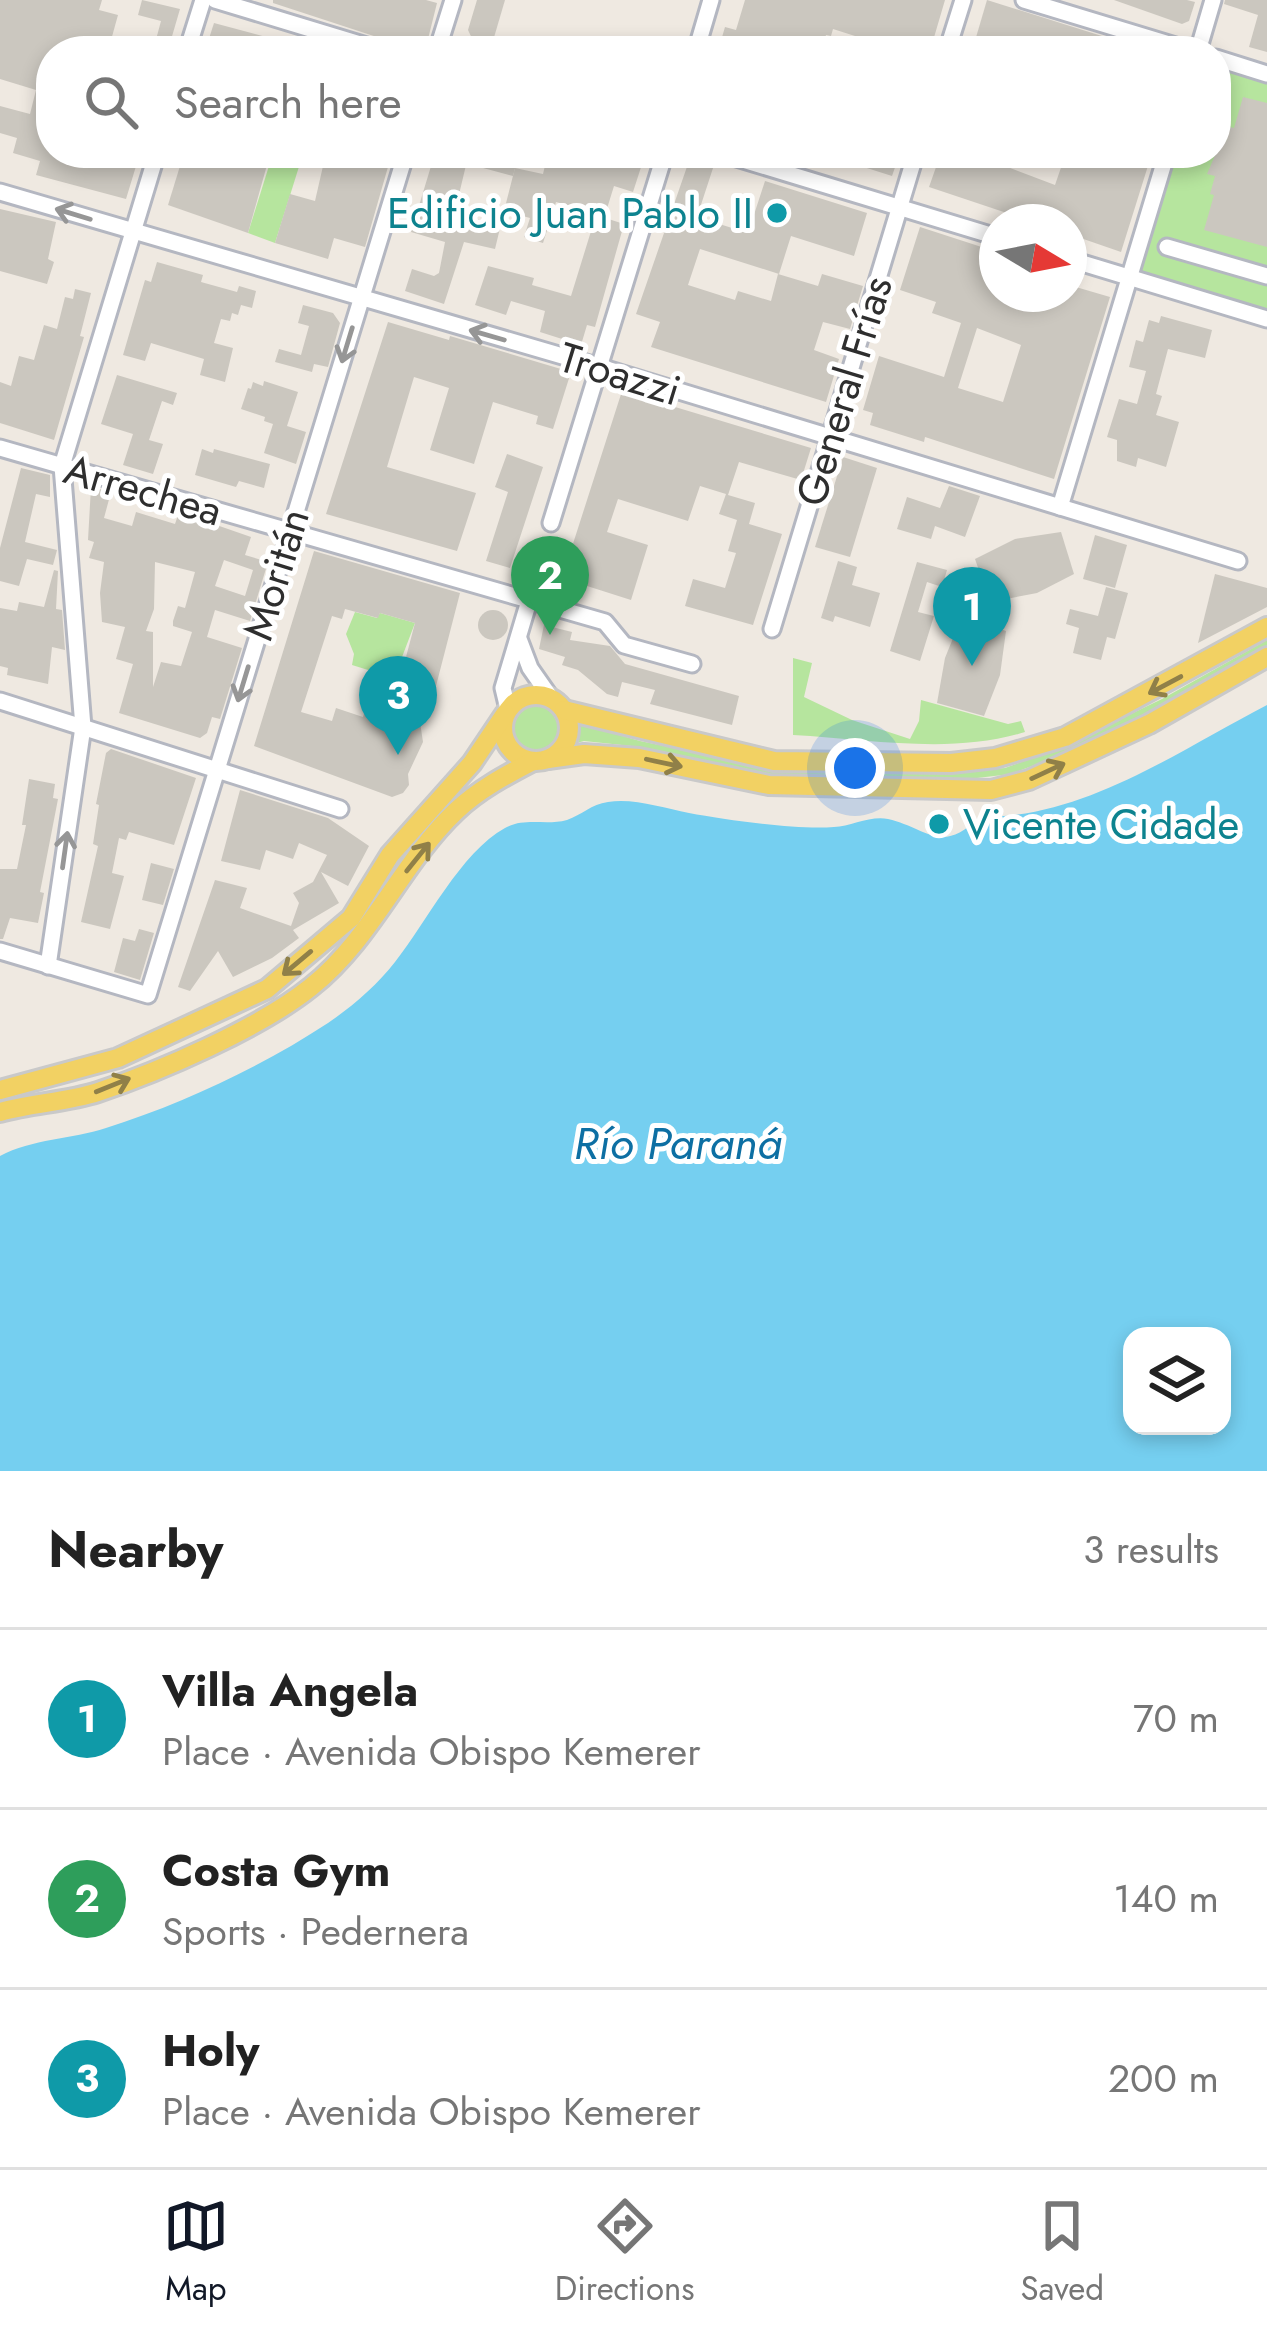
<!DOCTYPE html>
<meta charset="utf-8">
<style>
body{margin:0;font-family:Jost,sans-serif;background:#f6f6f6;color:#222}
.controls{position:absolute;right:36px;bottom:36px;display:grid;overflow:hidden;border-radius:24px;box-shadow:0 6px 18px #0003}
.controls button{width:108px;height:108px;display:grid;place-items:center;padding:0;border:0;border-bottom:3px solid #e0e0e0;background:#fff;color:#222;font:60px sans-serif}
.compass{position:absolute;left:979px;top:204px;width:108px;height:108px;border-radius:50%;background:#fff;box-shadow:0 6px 18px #0003;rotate:100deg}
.you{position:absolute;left:855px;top:768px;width:42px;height:42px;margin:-30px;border:9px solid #fff;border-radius:50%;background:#1a73e8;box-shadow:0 0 0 18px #1a73e833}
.badge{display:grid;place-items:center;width:78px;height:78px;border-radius:50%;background:#111827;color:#fff;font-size:39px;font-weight:700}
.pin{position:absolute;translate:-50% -99px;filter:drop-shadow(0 3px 6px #0008)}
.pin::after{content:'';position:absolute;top:63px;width:42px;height:36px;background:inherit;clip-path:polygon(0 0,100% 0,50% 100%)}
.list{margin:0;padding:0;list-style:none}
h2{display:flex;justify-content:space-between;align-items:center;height:156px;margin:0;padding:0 48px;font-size:51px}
h2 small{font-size:39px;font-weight:400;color:#767676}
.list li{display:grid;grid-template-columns:78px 1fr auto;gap:36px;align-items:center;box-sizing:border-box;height:180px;padding:0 48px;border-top:3px solid #e0e0e0}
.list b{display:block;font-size:45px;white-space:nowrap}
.list p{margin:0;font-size:39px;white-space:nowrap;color:#767676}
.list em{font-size:39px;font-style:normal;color:#767676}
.icon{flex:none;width:66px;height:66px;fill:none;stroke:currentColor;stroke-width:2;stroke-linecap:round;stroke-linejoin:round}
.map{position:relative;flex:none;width:1267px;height:1471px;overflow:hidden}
.search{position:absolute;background:#fff;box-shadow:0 6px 18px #0003;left:36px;right:36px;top:36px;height:132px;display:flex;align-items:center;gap:30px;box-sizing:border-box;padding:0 42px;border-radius:48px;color:#767676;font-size:45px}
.sheet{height:696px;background:#fff}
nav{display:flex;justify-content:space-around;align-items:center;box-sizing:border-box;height:168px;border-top:3px solid #e0e0e0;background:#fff;font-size:33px;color:#767676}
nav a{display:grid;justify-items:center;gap:6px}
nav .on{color:#111827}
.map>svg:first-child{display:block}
.green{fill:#b6e59e}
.water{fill:#75cff0;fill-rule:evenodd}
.building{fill:#cbc7bf;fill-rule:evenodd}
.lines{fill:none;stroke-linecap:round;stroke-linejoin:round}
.minor-casing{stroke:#b4b7c1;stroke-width:21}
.major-casing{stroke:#c9c9c9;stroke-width:24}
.minor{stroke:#fff;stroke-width:15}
.major{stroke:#f2d163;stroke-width:18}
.oneway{stroke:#969696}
.oneway2{stroke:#908048}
.culture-dot{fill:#0f9aa8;stroke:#fff;stroke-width:4.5}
.labels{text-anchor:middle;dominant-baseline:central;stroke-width:10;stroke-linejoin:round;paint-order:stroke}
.culture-label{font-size:42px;fill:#0d838f;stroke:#fff;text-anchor:end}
.street-label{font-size:42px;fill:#2e2e2e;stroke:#fff}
.water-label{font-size:45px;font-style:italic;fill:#0d6fa3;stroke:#fff}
</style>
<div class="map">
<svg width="1267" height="1471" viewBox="0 0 1267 1471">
<rect width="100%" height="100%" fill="#efe9e1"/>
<g class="green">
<path d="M1216,64L1267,80V319L1132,275L1167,153H1216Z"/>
<path d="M273,153L303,154L275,243L248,233Z"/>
<path d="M355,612L377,618L380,613L415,623L394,678L352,665L354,654L346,634Z"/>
<path d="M1267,640V646L1164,706L1064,754L1011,774L960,780L771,774L641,747L584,741L573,744L578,723L640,741L772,768L957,772L1005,768L1060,748L1162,699Z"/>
<path d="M793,658L812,663L804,697L852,720L910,739L919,721L921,700L1008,724L1021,721L1025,732C952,755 869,739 793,735Z"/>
<circle cx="535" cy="728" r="27"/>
</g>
<path class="water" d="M1267,705V1471H0V1156C32,1139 72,1139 106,1128C182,1104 261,1067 328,1023C353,1006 377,985 395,962C426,923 461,852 505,828C525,817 546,826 567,820C582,815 591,804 608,802C634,798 663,808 689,813C727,820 796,830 834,827C851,826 872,815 888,819C925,827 942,856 979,817C1083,819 1178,751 1267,705ZM1132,1336H1222V1426H1132Z"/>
<g class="building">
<path d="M0,0H102L99,10L118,15L108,51H51V153H140L126,199L36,175L40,161L13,153L17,138L0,133V106L30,114L36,90L0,79Z"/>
<path d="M142,0L180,9L168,50L154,47L161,21L138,15Z"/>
<path d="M273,0H426L437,3L427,43L399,36L395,51L386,40L273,3Z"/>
<path d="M477,0H505L490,51H478L468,30Z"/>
<path d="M745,0H945L930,51H902L833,29L831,36L826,35L822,51H745L720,44L725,27L736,30Z"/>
<path d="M987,0L1140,48V51H972Z"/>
<path d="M1114,0H1187L1195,2L1189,21L1182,24Z"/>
<path d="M1225,0H1267V52L1249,47L1258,15L1224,4Z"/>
<path d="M214,23L304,47V51H205Z"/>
<path d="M1243,97L1267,103V247L1204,230L1214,195L1210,194L1215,176L1207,174L1216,153V138L1226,141L1230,127L1234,128Z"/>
<path d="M184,153H223L267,165L248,233L168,205Z"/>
<path d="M326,153H392L365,247L334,238L328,259L275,243L290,194L315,201Z"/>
<path d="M435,153L467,161L456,207L472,211L471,218L501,224L495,249L464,242L444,304L405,291L412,269L434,276L439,273L445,242L411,232Z"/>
<path d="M475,153H519L513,176L472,165Z"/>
<path d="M548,153H623L643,161L633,192L614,186L605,215L556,202L543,243L524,237L530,218L504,211L515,168L543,174Z"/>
<path d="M829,153H900L892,176L829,156Z"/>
<path d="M941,153H995L992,161L1055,185L1066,153H1152L1121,252L1069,234V222H1034L929,187Z"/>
<path d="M690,158L714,165L697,217L748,233L765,181L867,213L854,256L791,236L779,274L700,249L688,285L735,300L738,291L771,301L778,274L818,286L822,274L863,286L850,329L823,322L814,350L839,359L826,402L651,347L660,322L636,314Z"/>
<path d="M0,209L56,222L48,259L54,262L47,284L0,271Z"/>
<path d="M596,215L624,224L595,327L587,325L581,345L540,332L545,311L511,301L506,315L475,305L488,266L534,278L532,285L571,296Z"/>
<path d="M920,227L997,252V294H1069V285L1110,297L1054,479L925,437L924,442L870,425L873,413L863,410L879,356L944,377L961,323L932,313L936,302L900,290ZM977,328L1021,345L1003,402L958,388Z"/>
<path d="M157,262L203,275L201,282L237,292L239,286L256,291L252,308L241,305L238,315L232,313L230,321L221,319L214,343L233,348L225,382L200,375L204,359L151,343L145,361L123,355L145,280L151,282Z"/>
<path d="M75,289L91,293L80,336L84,337L54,440L0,423V382L11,386L19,356L34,360L44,325L57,329L65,297L73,299Z"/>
<path d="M303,305L333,313L340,323L328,367L314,364L312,372L275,362L279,349L301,355L309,326L298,323Z"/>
<path d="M1161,316L1212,330L1205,358L1168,349L1156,394L1162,396L1156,415L1179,422L1166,467L1138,458L1136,467L1117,461V440L1107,437L1119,399L1137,404L1146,371L1129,367L1136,340L1143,342L1149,320L1159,323Z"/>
<path d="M388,322L449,340L450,336L571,372L553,429L536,424L538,416L493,402L474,464L430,450L449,388L414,377L387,467L476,493L457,551L326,514Z"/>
<path d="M117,375L177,393L173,405L162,401L149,440L163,444L153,474L123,465L133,434L101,424Z"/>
<path d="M264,381L298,392L287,426L306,432L296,464L264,453L273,424L264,421L265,417L241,409L248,388L251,389L253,382L263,386Z"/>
<path d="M622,391L811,448L801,480L739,462L728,495L755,503L749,524L782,534L753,625L685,606L693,579L725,588L736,553L728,551L737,520L719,514L726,494L700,486L688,521L618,499L607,532L648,545L631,600L562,578Z"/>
<path d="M202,449L213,453L214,449L270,464L264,488L239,481L236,487L195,475Z"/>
<path d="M507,454L543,467L510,568L486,561L508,492L495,487Z"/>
<path d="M843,457L877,468L850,557L815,547Z"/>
<path d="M21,468L50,475V497L36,494L25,542L57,550L53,565L27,559L19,586L0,581V548Z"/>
<path d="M949,486L980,496L965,537L935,526L931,539L897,529L907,497L940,508Z"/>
<path d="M91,487L111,492L104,518L132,526L136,512L175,524L179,512L251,537L245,555L268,562L250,621L215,610L207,637L242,648L220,719L212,717L207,733L200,738L119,713L133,664L116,659L125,627L102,622L100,593L104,562L89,558L94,542L88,540ZM224,560L253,570L245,596L215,586ZM155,562L195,572L185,608L178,606L173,621V626L192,632L181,666L161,662L153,687V632L146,631L154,609Z"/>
<path d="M1061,532L1074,574L1037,593L990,602L975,559L1015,539Z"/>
<path d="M1095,535L1127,545L1115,588L1083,579Z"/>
<path d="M314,551L460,593L436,686L416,681L403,716L420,722L423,742L408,774L409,785L403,793L392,797L254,746ZM345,609L378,618L380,613L415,623L397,691L391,689L384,709L367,704L363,717L336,708L332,721L301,712L332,616L342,619Z"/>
<path d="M838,561L857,567L852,585L880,593L870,627L835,616L833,622L821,618Z"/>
<path d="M917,562L947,570L942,587L927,582L918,612L934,616L920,661L890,651Z"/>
<path d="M54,570L58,571L56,609L62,610L65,650L52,647L48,684L7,675L8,668L0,666V608L17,611L19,602L44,607Z"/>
<path d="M1215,574L1267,588V607L1198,643Z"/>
<path d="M1106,587L1128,593L1115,639L1107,637L1101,660L1073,653L1079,628L1066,624L1070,609L1098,616Z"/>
<circle cx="493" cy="625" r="15"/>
<path d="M962,616L1006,631L1000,675L984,716L937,703L945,658Z"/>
<path d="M544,625L572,632L570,640L610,646L625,664L739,696L732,725L650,704L655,690L622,682L618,697L607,694L578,670L562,665L565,657L539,649Z"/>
<path d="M111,749L196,778L174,845L129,832L126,840L119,838L112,873L124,876L110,929L81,922L98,846L93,844L99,805L96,804L106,753Z"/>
<path d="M29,779L55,784L53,798L58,799L40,892L44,893L38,923L10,918L3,939H0V869H17L26,825H22Z"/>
<path d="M240,790L328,818L369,846L348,886L321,872L339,903L293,930L299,938L272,958L233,977L218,951L190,991L178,987L215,880L247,888L240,908L291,926L299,903L293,893L313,882L327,855L299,843L293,859L266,850L260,870L221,861Z"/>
<path d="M151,863L174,869L163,905L142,900Z"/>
<path d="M139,929L154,933L140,980L114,972L123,938L135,941Z"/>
</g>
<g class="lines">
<g class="minor-casing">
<g id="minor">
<path d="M215,0L383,51"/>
<path d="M1024,0L1192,51"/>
<path d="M187,51L203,0"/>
<path d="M437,51L453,0"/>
<path d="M696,51L711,0"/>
<path d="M947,51L963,0"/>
<path d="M1198,51L1213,0"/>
<path d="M1216,58L1267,74"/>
<path d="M720,153L997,237"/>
<path d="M0,192L600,367L1238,561"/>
<path d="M1167,247L1267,276"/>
<path d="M1069,259L1267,319"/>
<path d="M0,448L605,622L624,645L692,664"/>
<path d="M1060,507L1167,153"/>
<path d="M551,523L665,153"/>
<path d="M772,629L916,153"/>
<path d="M519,639L530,668L551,698"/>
<path d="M0,701L340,809"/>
<path d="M508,709L503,688L529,601"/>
<path d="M0,951L148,995L406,153"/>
<path d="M48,966L83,727L62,466L157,153"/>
</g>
</g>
<g class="major-casing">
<g id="major">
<circle cx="536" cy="728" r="33"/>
<path d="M564,710L774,761L951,763L995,758L1065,737L1267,627"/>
<path d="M548,759L584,754L639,758L769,785L991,790L1029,780L1149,724L1267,657"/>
<path d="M0,1090L118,1058L267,989L351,918L390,855L472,763L505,714"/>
<path d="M0,1112C32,1103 67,1102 98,1092C161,1071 260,1028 311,987C372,939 401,863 456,811C478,790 506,775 533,761"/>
</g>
</g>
<use href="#minor" class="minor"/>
<use href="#major" class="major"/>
</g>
<defs><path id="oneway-shaft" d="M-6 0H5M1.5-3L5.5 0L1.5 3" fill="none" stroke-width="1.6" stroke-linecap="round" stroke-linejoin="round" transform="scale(3)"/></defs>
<g class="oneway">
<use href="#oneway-shaft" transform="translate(73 214) rotate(-163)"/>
<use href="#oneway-shaft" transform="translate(487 335) rotate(-164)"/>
<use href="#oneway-shaft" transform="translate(347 345) rotate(107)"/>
<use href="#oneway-shaft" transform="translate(243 684) rotate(107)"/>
<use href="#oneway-shaft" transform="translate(65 850) rotate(-82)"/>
</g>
<g class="oneway2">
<use href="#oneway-shaft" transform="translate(1165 685) rotate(152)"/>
<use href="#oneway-shaft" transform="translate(664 763) rotate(12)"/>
<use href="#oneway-shaft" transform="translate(1048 771) rotate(-25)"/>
<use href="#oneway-shaft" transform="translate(418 857) rotate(-51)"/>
<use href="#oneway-shaft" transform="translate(297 963) rotate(140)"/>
<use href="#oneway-shaft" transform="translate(113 1085) rotate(-22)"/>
</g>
<g class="culture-dot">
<circle cx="777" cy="213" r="12"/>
<circle cx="939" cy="824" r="12"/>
</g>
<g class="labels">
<g class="culture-label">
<text x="753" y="213">Edificio Juan Pablo II</text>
<text x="963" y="824" text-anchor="start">Vicente Cidade</text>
</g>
<g class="street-label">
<text transform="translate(620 374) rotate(17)">Troazzi</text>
<text transform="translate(844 391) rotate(-73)">General Frías</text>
<text transform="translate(143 490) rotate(16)">Arrechea</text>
<text transform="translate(276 574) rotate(-73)">Moritán</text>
</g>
<g class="water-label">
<text x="678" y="1143">Río Paraná</text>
</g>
</g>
</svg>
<div class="controls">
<button><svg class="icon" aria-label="layers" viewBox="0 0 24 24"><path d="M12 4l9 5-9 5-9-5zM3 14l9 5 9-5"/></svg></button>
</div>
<svg class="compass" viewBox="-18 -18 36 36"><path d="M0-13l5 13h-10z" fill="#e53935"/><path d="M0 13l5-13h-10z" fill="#767676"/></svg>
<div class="you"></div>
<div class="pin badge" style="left:972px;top:666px;background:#0f9aa8">1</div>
<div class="pin badge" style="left:550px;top:635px;background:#2e9e5b">2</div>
<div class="pin badge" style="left:398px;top:755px;background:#0f9aa8">3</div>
<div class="search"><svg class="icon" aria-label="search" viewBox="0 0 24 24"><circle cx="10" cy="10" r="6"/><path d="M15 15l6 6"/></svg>Search here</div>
</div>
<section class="sheet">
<h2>Nearby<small>3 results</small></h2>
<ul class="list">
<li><span class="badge" style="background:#0f9aa8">1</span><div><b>Villa Angela</b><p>Place · Avenida Obispo Kemerer</p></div><em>70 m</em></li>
<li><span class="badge" style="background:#2e9e5b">2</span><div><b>Costa Gym</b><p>Sports · Pedernera</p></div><em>140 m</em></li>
<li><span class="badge" style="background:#0f9aa8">3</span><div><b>Holy</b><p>Place · Avenida Obispo Kemerer</p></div><em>200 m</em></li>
</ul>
</section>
<nav>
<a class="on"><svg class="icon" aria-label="map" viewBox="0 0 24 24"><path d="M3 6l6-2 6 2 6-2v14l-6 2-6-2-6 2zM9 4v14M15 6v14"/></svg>Map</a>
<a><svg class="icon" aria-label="directions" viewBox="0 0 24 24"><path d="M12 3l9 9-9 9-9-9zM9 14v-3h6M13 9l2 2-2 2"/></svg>Directions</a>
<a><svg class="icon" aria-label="saved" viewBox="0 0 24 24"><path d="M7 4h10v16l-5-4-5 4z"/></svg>Saved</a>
</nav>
